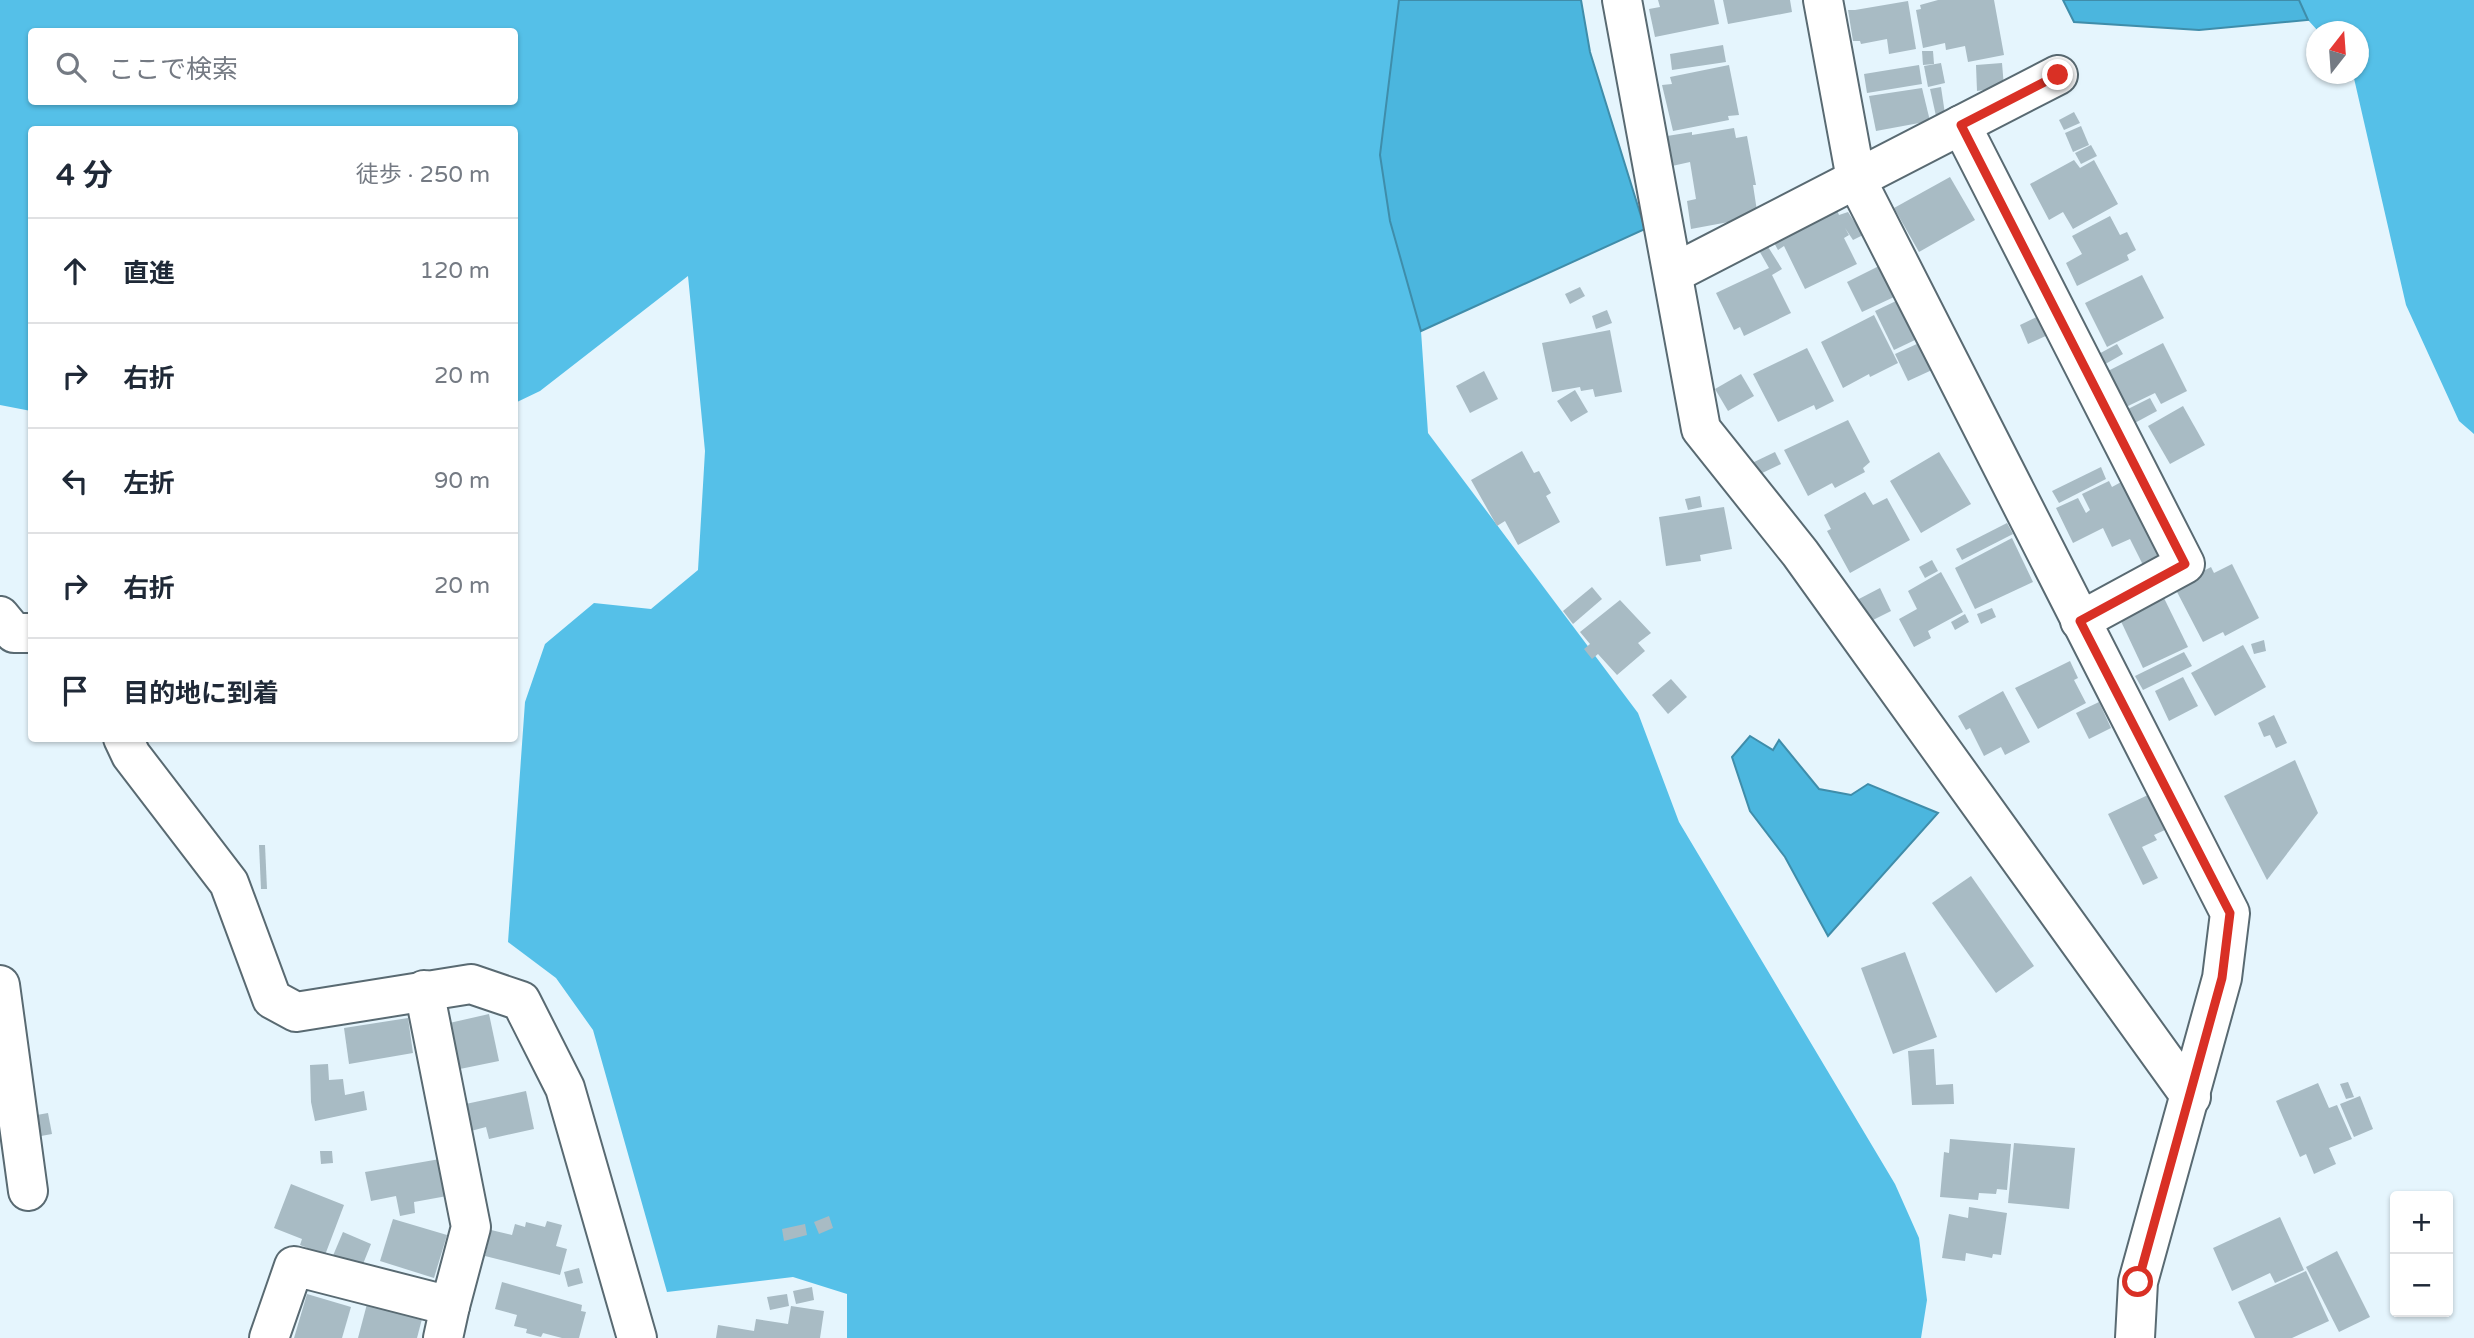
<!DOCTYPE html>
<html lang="ja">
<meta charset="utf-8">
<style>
body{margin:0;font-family:"Varela Round","Noto Sans JP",sans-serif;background:#f6f6f7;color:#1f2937}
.controls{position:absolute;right:21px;bottom:21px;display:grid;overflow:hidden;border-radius:7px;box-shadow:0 2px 5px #0004}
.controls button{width:63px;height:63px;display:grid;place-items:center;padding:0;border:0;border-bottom:2px solid #e0e1e3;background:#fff;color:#1f2937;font:35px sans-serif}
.compass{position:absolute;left:2306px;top:21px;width:63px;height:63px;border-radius:50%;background:#fff;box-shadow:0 2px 5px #0004;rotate:17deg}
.stop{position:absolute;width:21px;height:21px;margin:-16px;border:5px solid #d93025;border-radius:50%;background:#fff}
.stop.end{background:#d93025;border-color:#fff;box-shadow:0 2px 7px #0008}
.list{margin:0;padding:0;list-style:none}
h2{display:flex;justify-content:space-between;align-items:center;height:91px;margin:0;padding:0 28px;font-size:30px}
h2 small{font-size:23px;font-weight:400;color:#747a83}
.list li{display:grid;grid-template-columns:46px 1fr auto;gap:21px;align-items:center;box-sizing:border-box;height:105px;padding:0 28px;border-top:2px solid #e0e1e3}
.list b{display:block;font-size:26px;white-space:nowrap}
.list em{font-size:23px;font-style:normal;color:#747a83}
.icon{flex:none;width:38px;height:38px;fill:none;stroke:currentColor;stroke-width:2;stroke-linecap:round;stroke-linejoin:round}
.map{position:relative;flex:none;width:2474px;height:1338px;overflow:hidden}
.search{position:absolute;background:#fff;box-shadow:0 2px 5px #0004;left:28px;top:28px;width:490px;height:77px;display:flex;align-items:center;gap:18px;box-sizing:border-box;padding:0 24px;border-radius:7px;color:#747a83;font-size:26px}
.panel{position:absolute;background:#fff;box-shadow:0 2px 5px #0004;left:28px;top:126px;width:490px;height:616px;border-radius:7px}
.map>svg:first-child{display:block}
.forest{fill:#55c0e8;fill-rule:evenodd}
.water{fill:#4bb6de;stroke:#3f8daa;stroke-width:2}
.building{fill:#a8bbc4}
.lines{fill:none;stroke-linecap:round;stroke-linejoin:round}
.minor-casing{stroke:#596a72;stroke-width:42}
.minor{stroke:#fff;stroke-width:38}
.route{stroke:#d93025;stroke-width:9}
</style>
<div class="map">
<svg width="2474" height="1338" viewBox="0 0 2474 1338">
<rect width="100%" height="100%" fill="#e5f5fd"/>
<g class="forest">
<path d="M0,0H1399L1380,155L1390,221L1421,331L1428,433L1638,713L1679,822L1895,1184L1919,1238L1927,1300L1921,1338H847V1294L793,1277L667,1292L593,1030L556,978L508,942L525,702L545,644L594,603L651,609L698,570L705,451L688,276L540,391L515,403L514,130H32L31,411L0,405ZM32,32H514V102H32Z"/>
<path d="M2299,0H2474V434L2459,421L2406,305L2353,74H2358V32L2318,31L2308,20Z"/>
</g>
<g class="water">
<path d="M1399,0H1581L1590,52L1645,229L1421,331L1390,221L1380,155Z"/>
<path d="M2063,0H2299L2308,20L2199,30L2074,22Z"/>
<path d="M1750,736L1773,750L1779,740L1819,789L1851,795L1868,784L1938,813L1828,936L1785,857L1750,811L1732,757Z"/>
</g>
<g class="building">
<path d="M1658,0H1714L1719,24L1655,37L1649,9L1660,7Z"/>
<path d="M1723,0H1790L1792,12L1728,24Z"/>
<path d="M1938,0H1994L2004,55L1968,62L1965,46L1946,50L1945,43L1923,48L1916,10L1921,9L1920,5Z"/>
<path d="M1908,1L1916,49L1889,54L1887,39L1861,44L1860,41H1853L1848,10H1855Z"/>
<path d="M1723,45L1726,62L1672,70L1670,54Z"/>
<path d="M1922,51H1933L1934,64L1923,65Z"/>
<path d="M1941,63L1945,83L1928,87L1924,66Z"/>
<path d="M2002,63L2004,87L1977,91L1976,65Z"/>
<path d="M1729,65L1739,115L1728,116L1729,120L1673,131L1662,85L1672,84L1670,77Z"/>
<path d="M1919,65L1922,84L1867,93L1864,74Z"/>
<path d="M1941,87L1945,114L1936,116L1930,89Z"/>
<path d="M1922,88L1930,121L1876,131L1869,96Z"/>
<path d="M2074,112L2080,123L2064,130L2059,120Z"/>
<path d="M2081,126L2089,145L2073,152L2065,133Z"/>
<path d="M1734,128L1736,138L1747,136L1756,185H1753L1757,211L1753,216L1733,219L1734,221L1691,229L1687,201L1696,199L1690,162L1672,166L1667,136L1692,132V135Z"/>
<path d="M2091,145L2097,156L2081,164L2075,153Z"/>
<path d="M2074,160L2080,168L2094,160L2118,204L2073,229L2063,212L2049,220L2030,184Z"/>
<path d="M1950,177L1975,220L1919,252L1894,208Z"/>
<path d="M1837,210L1839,215L1848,212L1863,235L1853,240L1845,228L1849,235L1844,238L1857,264L1805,289L1784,246L1778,250L1772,239Z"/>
<path d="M2110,216L2120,235L2127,232L2136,250L2127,255L2129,260L2077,286L2066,263L2082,254L2072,236Z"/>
<path d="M1765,242L1782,269L1772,275L1791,313L1744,336L1740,327L1734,330L1716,293L1769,268L1757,247Z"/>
<path d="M1879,266L1894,297L1862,312L1847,282Z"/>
<path d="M2142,275L2164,318L2107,347L2085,303Z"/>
<path d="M1580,287L1585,296L1570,304L1565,294Z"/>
<path d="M1896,301L1915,340L1894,350L1875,311Z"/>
<path d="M1607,310L1612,323L1596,329L1592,316Z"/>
<path d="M1874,315L1898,363L1870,377L1869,374L1843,388L1821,342Z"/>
<path d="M2041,315L2050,334L2028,344L2020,325Z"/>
<path d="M1610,330L1622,392L1595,397L1593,389L1581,391L1580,387L1552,392L1542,343Z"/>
<path d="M1919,343L1932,370L1908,381L1895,354Z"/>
<path d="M2163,343L2187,391L2161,404L2155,393L2126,407L2108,371Z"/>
<path d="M2117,344L2123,354L2100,367L2095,356Z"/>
<path d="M1807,348L1834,401L1816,410L1814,405L1778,422L1753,374Z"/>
<path d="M1484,371L1498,399L1470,413L1456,386Z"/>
<path d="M1741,374L1754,396L1728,411L1715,389Z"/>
<path d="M1575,390L1588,412L1571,422L1557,401Z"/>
<path d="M2150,398L2157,411L2131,425L2124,411Z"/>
<path d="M2183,406L2205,445L2170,464L2148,426Z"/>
<path d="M1848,420L1870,462L1863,468L1865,472L1835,488L1832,483L1808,496L1784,450Z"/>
<path d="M1522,451L1534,473L1539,471L1551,493L1546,496L1560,522L1518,545L1505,521L1497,526L1471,480Z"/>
<path d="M1775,452L1781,464L1758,475L1752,463Z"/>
<path d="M1939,452L1971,504L1921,533L1890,481Z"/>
<path d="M2101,467L2106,479L2059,503L2052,491Z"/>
<path d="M2109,481L2112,487L2123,481L2161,556L2143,565L2130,539L2112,547L2103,528L2073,543L2056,508L2078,498L2086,513L2090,510L2082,494Z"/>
<path d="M1865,492L1873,505L1887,498L1910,540L1850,573L1827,531L1831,529L1824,515Z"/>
<path d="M1700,496L1702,507L1688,510L1685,499Z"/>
<path d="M1724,507L1732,549L1700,555L1701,561L1666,566L1659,517Z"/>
<path d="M2007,523L2013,534L1962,560L1956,549Z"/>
<path d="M2012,538L2033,582L1975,609L1955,568Z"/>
<path d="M1932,560L1938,571L1925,578L1919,567Z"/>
<path d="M2232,564L2259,618L2225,636L2223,632L2203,642L2176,590L2198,579L2196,575L2211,567L2214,573Z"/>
<path d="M1941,572L1963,612L1928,631L1931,638L1914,647L1899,619L1917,609L1908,591Z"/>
<path d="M1592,587L1602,599L1573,624L1563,611Z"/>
<path d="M1880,588L1891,611L1867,623L1855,601Z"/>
<path d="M2162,594L2188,647L2143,668L2118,615Z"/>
<path d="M1620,600L1651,633L1638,643L1645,651L1617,675L1598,654L1592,659L1584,649L1590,644L1580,632Z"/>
<path d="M1992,608L1996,617L1981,624L1977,614Z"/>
<path d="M1965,614L1969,622L1955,630L1951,622Z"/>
<path d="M2264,640L2266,651L2254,654L2251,644Z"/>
<path d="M2243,645L2266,687L2215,716L2191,673Z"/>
<path d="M2184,652L2192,666L2143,690L2135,676Z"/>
<path d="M2070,661L2078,678L2074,680L2086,703L2038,729L2015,688Z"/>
<path d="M2183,677L2198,706L2169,721L2155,691Z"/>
<path d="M1671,679L1687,697L1668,714L1652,695Z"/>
<path d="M2003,691L2030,742L2005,755L2001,747L1984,756L1970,728L1966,730L1958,716Z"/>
<path d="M2099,702L2111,728L2089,739L2076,713Z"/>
<path d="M2274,715L2287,743L2276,748L2270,735L2264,737L2258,723Z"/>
<path d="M2295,760L2318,813L2267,880L2224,796Z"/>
<path d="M2150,794L2167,829L2154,835L2157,840L2142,847L2158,878L2143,885L2108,814Z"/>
<path d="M259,845H265L267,889H261Z"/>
<path d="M1971,876L2034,966L1996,993L1932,903Z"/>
<path d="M1905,952L1937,1037L1893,1054L1861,968Z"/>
<path d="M489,1014L499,1061L455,1070L445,1024Z"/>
<path d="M408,1018L413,1053L349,1064L344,1028Z"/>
<path d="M1934,1049L1936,1085L1953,1084L1954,1104L1912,1105L1908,1051Z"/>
<path d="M328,1064L329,1080L343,1079L345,1095L364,1091L367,1110L315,1121L311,1102L310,1065Z"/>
<path d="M2348,1082L2354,1097L2346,1099L2340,1084Z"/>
<path d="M2318,1083L2329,1108L2337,1105L2352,1139L2329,1148L2336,1164L2314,1174L2306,1154L2300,1157L2276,1101Z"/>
<path d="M526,1091L534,1129L489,1139L486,1127L467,1132L461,1105Z"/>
<path d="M2360,1096L2373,1129L2354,1137L2340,1104Z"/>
<path d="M48,1113L52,1134L41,1136L37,1115Z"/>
<path d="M1950,1139L2011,1144L2007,1190L1997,1189L1996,1194L1979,1193L1978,1200L1940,1197L1944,1152L1949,1153Z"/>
<path d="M2014,1143L2075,1148L2069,1209L2008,1203Z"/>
<path d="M320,1151H332L333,1163L321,1164Z"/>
<path d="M440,1159L447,1196L414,1202L415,1213L400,1216L396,1196L371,1201L365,1172Z"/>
<path d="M291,1184L344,1205L325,1255L300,1245L302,1239L274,1228Z"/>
<path d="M1969,1207L2007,1213L2001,1255L1993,1254L1992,1258L1966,1253L1965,1261L1942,1258L1949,1214L1968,1218Z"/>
<path d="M829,1216L833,1228L819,1234L814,1222Z"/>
<path d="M2280,1217L2304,1270L2275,1283L2270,1273L2232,1291L2213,1248Z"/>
<path d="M393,1219L447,1235L434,1278L380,1261Z"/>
<path d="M547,1221L562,1225L556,1246L567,1249L560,1275L485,1256L491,1230L512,1235L515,1224L525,1227L526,1222L545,1227Z"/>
<path d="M805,1224L807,1235L784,1241L782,1229Z"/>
<path d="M343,1232L371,1244L361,1269L332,1258Z"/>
<path d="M2337,1251L2370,1317L2339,1332L2306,1267Z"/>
<path d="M579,1268L583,1283L568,1287L564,1272Z"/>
<path d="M2306,1271L2329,1321L2292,1338H2255L2238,1302Z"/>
<path d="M502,1282L582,1305L581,1311L586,1312L579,1338H562L543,1333L541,1337L526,1333L527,1329L514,1326L517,1315L495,1309Z"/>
<path d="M812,1287L814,1300L796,1304L793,1291Z"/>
<path d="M307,1294L351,1307L342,1338H294Z"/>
<path d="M787,1294L789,1306L770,1310L767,1297Z"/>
<path d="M367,1304L422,1319L417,1338H358Z"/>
<path d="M791,1306L824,1311L820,1338H716L718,1325L754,1331L756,1319L788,1324Z"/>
</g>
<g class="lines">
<g class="minor-casing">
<g id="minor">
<path d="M1622,0L1701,429L1800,553L2191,1097"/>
<path d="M1823,0L1856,179L2230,913L2222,978L2138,1282L2135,1338"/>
<path d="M1961,125L2185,564L2080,621"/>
<path d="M1674,273L2058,75"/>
<path d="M0,616L14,633H32"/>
<path d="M123,738L131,755L229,883L272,999L296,1012L471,984L521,1001L565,1088L637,1338"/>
<path d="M0,985L28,1191"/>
<path d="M269,1338L294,1266L450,1306L471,1227L424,990"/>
<path d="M443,1338L450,1306"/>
</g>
</g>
<use href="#minor" class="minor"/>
</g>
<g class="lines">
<path class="route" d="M2058,75L1961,125L2185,564L2080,621L2230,913L2222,978L2138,1282"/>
</g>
</svg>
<div class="controls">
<button>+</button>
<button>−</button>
</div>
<svg class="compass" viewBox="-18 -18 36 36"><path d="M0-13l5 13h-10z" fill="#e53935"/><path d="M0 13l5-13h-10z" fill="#747a83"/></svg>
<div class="stop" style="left:2138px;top:1282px"></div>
<div class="stop end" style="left:2058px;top:75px"></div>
<div class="search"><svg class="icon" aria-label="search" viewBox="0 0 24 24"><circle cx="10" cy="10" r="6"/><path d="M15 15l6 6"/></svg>ここで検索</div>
<section class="panel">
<h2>4 分<small>徒歩 · 250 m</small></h2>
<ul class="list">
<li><svg class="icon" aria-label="ahead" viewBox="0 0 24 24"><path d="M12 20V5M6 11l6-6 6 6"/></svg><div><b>直進</b></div><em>120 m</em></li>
<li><svg class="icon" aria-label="right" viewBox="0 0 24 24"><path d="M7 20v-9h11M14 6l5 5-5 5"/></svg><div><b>右折</b></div><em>20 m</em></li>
<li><svg class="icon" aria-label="left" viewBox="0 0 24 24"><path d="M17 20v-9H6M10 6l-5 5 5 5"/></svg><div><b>左折</b></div><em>90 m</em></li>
<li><svg class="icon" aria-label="right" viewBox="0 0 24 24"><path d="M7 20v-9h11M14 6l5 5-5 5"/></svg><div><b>右折</b></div><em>20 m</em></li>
<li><svg class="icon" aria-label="arrive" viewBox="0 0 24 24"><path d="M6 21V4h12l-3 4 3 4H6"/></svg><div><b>目的地に到着</b></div></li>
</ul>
</section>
</div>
